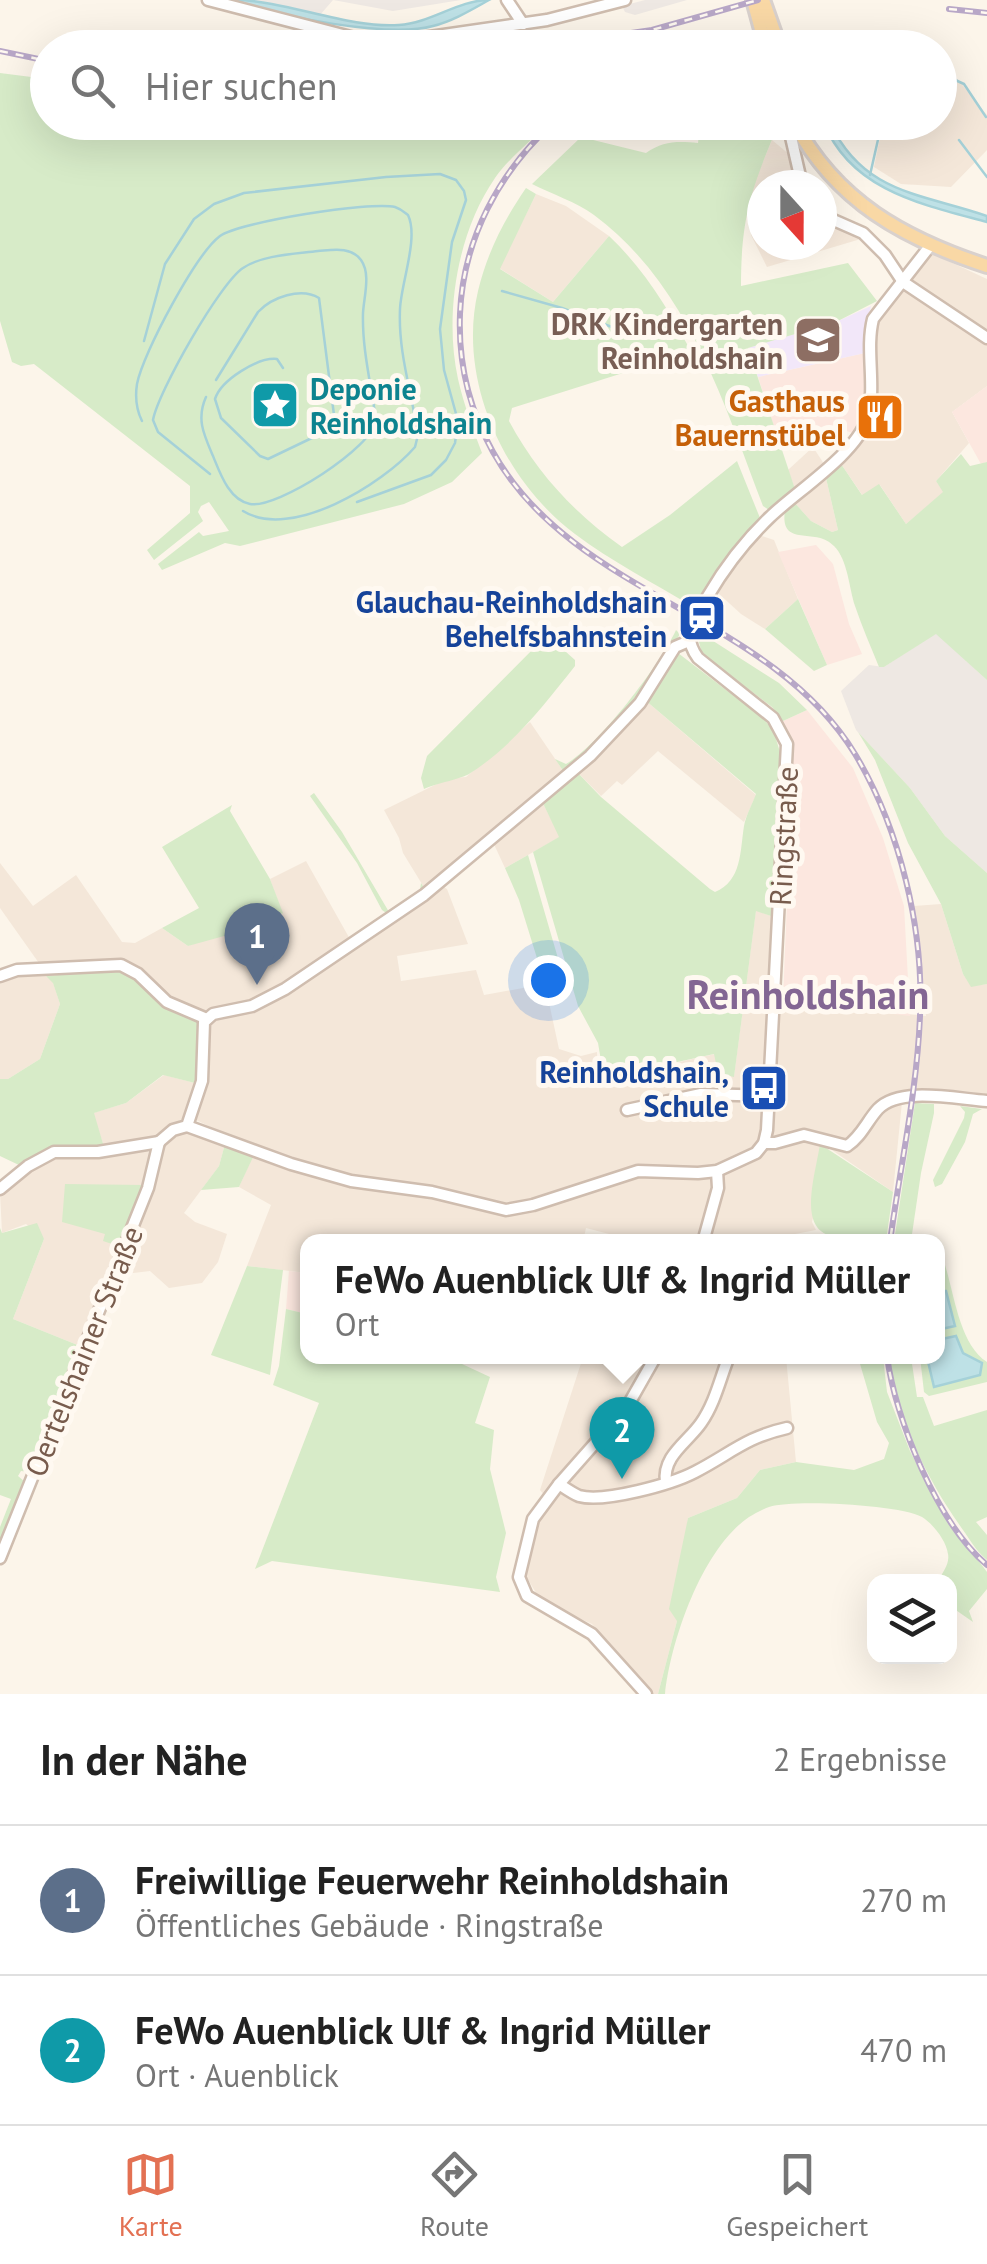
<!DOCTYPE html>
<html lang="de">
<meta charset="utf-8">
<style>
body{margin:0;font-family:"PT Sans",sans-serif;background:#f2f2f2;color:#222}
.controls{position:absolute;right:30px;bottom:30px;display:grid;overflow:hidden;border-radius:20px;box-shadow:0 10px 40px #0002}
.controls button{width:90px;height:90px;display:grid;place-items:center;padding:0;border:0;border-bottom:2px solid #e0e0e0;background:#fff;color:#222;font:50px sans-serif}
.compass{position:absolute;left:747px;top:170px;width:90px;height:90px;border-radius:50%;background:#fff;box-shadow:0 10px 40px #0002;rotate:159deg}
.you{position:absolute;left:548px;top:980px;width:35px;height:35px;margin:-25px;border:8px solid #fff;border-radius:50%;background:#1a73e8;box-shadow:0 0 0 15px #1a73e833}
.badge{display:grid;place-items:center;width:65px;height:65px;border-radius:50%;background:#e37153;color:#fff;font-size:32px;font-weight:700}
.pin{position:absolute;translate:-50% -82px;filter:drop-shadow(0 2px 5px #0008)}
.pin::after{content:'';position:absolute;top:52px;width:35px;height:30px;background:inherit;clip-path:polygon(0 0,100% 0,50% 100%)}
.popup{position:absolute;left:300px;top:1234px;width:645px;height:130px;box-sizing:border-box;display:grid;place-content:center;border-radius:20px;background:#fff;filter:drop-shadow(0 2px 8px #0005);font-size:32px;white-space:nowrap;color:#767676}
.popup b{font-size:38px;color:#222}
.popup::after{content:'';position:absolute;left:50%;top:100%;margin-left:-20px;border:20px solid transparent;border-top-color:#fff}
.list{margin:0;padding:0;list-style:none}
h2{display:flex;justify-content:space-between;align-items:center;height:130px;margin:0;padding:0 40px;font-size:42px}
h2 small{font-size:32px;font-weight:400;color:#767676}
.list li{display:grid;grid-template-columns:65px 1fr auto;gap:30px;align-items:center;box-sizing:border-box;height:150px;padding:0 40px;border-top:2px solid #e0e0e0}
.list b{display:block;font-size:38px;white-space:nowrap}
.list p{margin:0;font-size:32px;white-space:nowrap;color:#767676}
.list em{font-size:32px;font-style:normal;color:#767676}
.icon{flex:none;width:55px;height:55px;fill:none;stroke:currentColor;stroke-width:2;stroke-linecap:round;stroke-linejoin:round}
.map{position:relative;flex:none;width:987px;height:1694px;overflow:hidden}
.search{position:absolute;background:#fff;box-shadow:0 10px 40px #0002;left:30px;right:30px;top:30px;height:110px;display:flex;align-items:center;gap:25px;box-sizing:border-box;padding:0 35px;border-radius:55px;color:#767676;font-size:38px}
.sheet{height:430px;background:#fff}
nav{display:flex;justify-content:space-around;align-items:center;box-sizing:border-box;height:140px;border-top:2px solid #e0e0e0;background:#fff;font-size:28px;color:#767676}
nav a{display:grid;justify-items:center;gap:5px}
nav .on{color:#e37153}
.map>svg:first-child{display:block}
.residential{fill:#f4e7d9}
.commercial{fill:#fce7df}
.industrial{fill:#eee8e3}
.education{fill:#f2e7f9}
.green{fill:#d7ebc8}
.water{fill:#bee1e6;stroke:#a5d1d8;stroke-width:2.5}
.pier{fill:#fcf5ea}
.lines{fill:none;stroke-linecap:round;stroke-linejoin:round}
.stream{stroke:#a5d1d8;stroke-width:2.5}
.minor-casing{stroke:#cfbdaf;stroke-width:15}
.major-casing{stroke:#d9d1cd;stroke-width:18}
.minor{stroke:#fff;stroke-width:10}
.major{stroke:#f9d8a5;stroke-width:12}
.rail-casing{stroke:#b8a7c7;stroke-width:6}
.rail{stroke:#fff9f1;stroke-width:2.5;stroke-dasharray:8;stroke-linecap:butt}
.labels{text-anchor:middle;dominant-baseline:central;stroke-width:10;stroke-linejoin:round;paint-order:stroke}
.education-label{font-size:30px;font-weight:bold;fill:#785e54;stroke:#fff9f1;text-anchor:end}
.culture-label{font-size:30px;font-weight:bold;fill:#0d838f;stroke:#fff9f1;text-anchor:start}
.food-label{font-size:30px;font-weight:bold;fill:#c56008;stroke:#fff9f1;text-anchor:end}
.transit-label{font-size:30px;font-weight:bold;fill:#164399;stroke:#fff9f1;text-anchor:end}
.street-label{font-size:30px;fill:#785c4d;stroke:#fff9f1}
.district-label{font-size:40px;font-weight:bold;fill:#836693;stroke:#fff9f1}
</style>
<div class="map">
<svg width="987" height="1694" viewBox="0 0 987 1694">
<rect width="100%" height="100%" fill="#fcf5ea"/>
<g class="residential">
<path d="M940,67L955,76L987,115V150L951,187L901,184L874,167L883,123L940,122Z"/>
<path d="M772,140L790,155L799,185H762V245H822V221L864,238L767,267L751,235V190Z"/>
<path d="M536,194L566,206L609,236L553,302L499,268Z"/>
<path d="M931,253L987,279V386L952,412L969,443L936,481L944,492L906,524L880,485L863,496L839,461L864,434L874,331L883,307Z"/>
<path d="M813,447L824,464L795,489L788,470Z"/>
<path d="M826,478L838,530L832,532L811,521L793,501Z"/>
<path d="M759,535L774,540L798,599L765,629L741,614L717,592V588Z"/>
<path d="M645,700L756,795L744,822L658,751L622,785L617,781L601,796L577,772Z"/>
<path d="M530,722L564,772L425,889L403,853L399,838L384,810L449,778L466,777Z"/>
<path d="M541,799L560,837L505,868L492,840Z"/>
<path d="M306,861L355,948L442,886L447,889L468,944L397,956L401,981L476,970L484,995L545,984L559,1049L581,1056L597,1052L598,1080L715,1054L734,1076L756,910L771,916V1000L926,1016L914,906L941,904L963,974L971,986L987,984V1098L903,1092L893,1192L829,1148L812,1222L816,1230L795,1234L794,1241H613V1235L586,1228L583,1242H307V1273L247,1266L271,1205L239,1187L256,1149L194,1119L208,1012L183,1007L169,999L121,961L41,966L0,908V863L33,906L76,875L122,942L135,943L162,928L188,946L265,915L282,913L270,879Z"/>
<path d="M19,973L46,976L53,982L60,1004L40,1059L8,1079H0V978Z"/>
<path d="M164,1075L199,1084L182,1119L156,1135L104,1147L93,1113L126,1103Z"/>
<path d="M192,1132L225,1144L219,1166L184,1213L195,1222L227,1234L218,1262L202,1283L169,1288L150,1271L117,1275L148,1199L163,1143L180,1133Z"/>
<path d="M143,1147L148,1150L151,1159L145,1185L105,1234L121,1247L80,1346L13,1319L44,1239L26,1224L2,1233L0,1192L26,1173L56,1156Z"/>
<path d="M583,1357H786L796,1462L760,1470L737,1498L688,1518L677,1621L658,1694H651L592,1624L541,1601L524,1573L537,1517L549,1501L540,1490Z"/>
</g>
<g class="commercial">
<path d="M865,353L864,416L855,434L830,425L778,439L758,377Z"/>
<path d="M987,386V462L981,464L952,412Z"/>
<path d="M816,545L833,564L849,624L862,654L827,665L778,552Z"/>
<path d="M807,710L853,768L883,838L904,906L910,1016L783,1001L793,754L783,721Z"/>
<path d="M289,1271L307,1273V1314L286,1309Z"/>
</g>
<g class="industrial">
<path d="M249,0H461L393,11L333,0L320,15Z"/>
<path d="M645,0H687L635,15L625,12L622,6Z"/>
<path d="M936,633L987,680V873L945,836L910,788L856,730L841,691L869,665L884,667Z"/>
</g>
<path class="education" d="M871,306L864,337L865,353L758,377L748,348L836,322Z"/>
<g class="green">
<path d="M0,73L47,79L48,122L549,123C532,140 509,158 495,178C457,233 444,315 458,379C464,405 473,429 482,453L452,482L404,504L240,546L225,543L162,570L158,564L199,532L203,536L229,531L209,502L201,506L198,512L203,521L154,560L147,550L190,513V486L34,364L21,366L12,362L0,321Z"/>
<path d="M700,123H779C752,187 741,215 741,286L848,263L877,301L836,322L748,348L795,489L769,510L763,506C723,401 688,285 594,215C576,202 552,194 532,184L581,137L646,153C663,141 677,141 698,143Z"/>
<path d="M526,188L536,194L500,269L553,302L609,236C646,271 670,312 694,357L642,367L512,408L509,421C537,473 574,513 622,547L670,515L737,461L760,518L692,606C653,583 611,561 575,534C504,481 457,380 478,291C487,253 504,220 526,188Z"/>
<path d="M961,454L970,466L987,462V680L936,634L884,667H879C871,647 862,627 855,606C849,588 848,560 834,546C816,526 779,549 785,510L793,501L811,521L832,532L838,530L826,478L821,479L839,461L862,495L879,484L906,524L943,492L936,481Z"/>
<path d="M798,599L827,665L814,671L765,629Z"/>
<path d="M676,630L680,634C648,686 612,733 564,772L555,759L566,764C598,746 660,665 676,630Z"/>
<path d="M696,630L779,683L807,710L783,721L772,707L702,654Z"/>
<path d="M547,635L575,660V666C544,705 512,747 469,774C463,778 435,784 424,789L421,778L427,756Z"/>
<path d="M678,653L764,719L774,732L782,759L771,916L756,911L734,1077L718,1073L714,1054L604,1078L598,1043L578,1006L533,852L559,837L541,799L577,772L601,797L710,889L715,892C742,881 740,851 744,826C746,815 752,805 756,794L645,700Z"/>
<path d="M858,732L910,788L945,836L987,873V984L971,987L963,974L941,904L908,843L875,760Z"/>
<path d="M314,793L342,832L389,912L420,890L421,883L425,889L389,915L382,910L357,863L310,796Z"/>
<path d="M232,805L230,811L270,879L283,913L272,918L264,915L243,925L235,933L188,946L162,928L199,908L162,847Z"/>
<path d="M528,855L564,979L545,984L519,900L505,868Z"/>
<path d="M125,969L198,1019L199,1084L163,1075L126,1103L94,1113L104,1147H64L21,1166L0,1156V1079H8L40,1059L60,1004L53,983L46,976Z"/>
<path d="M915,1103L934,1104V1113L921,1173L911,1241H894Z"/>
<path d="M960,1106L982,1109L973,1114L965,1142L942,1184L935,1187L933,1180L964,1118L965,1112Z"/>
<path d="M225,1144L254,1155L239,1187L201,1190L219,1166Z"/>
<path d="M820,1144L893,1192L886,1241H846L845,1237C793,1240 815,1178 820,1144Z"/>
<path d="M65,1184L145,1185L121,1247L103,1241L105,1234L62,1222Z"/>
<path d="M37,1223L44,1239L13,1319L80,1346L30,1472L21,1471L18,1476L25,1482L0,1547V1527L11,1499L0,1495V1228L2,1233Z"/>
<path d="M937,1252L941,1253C954,1286 957,1343 987,1362V1382L929,1396L924,1392L920,1357H927L934,1387L963,1353L956,1336L937,1340V1330L955,1326L946,1291H937V1281L943,1280L937,1266Z"/>
<path d="M247,1266L283,1270L270,1375L211,1355Z"/>
<path d="M286,1309L307,1314V1356L447,1357L490,1377L475,1423L494,1430L490,1469L506,1533L496,1577L500,1592L272,1561L255,1569L319,1403L273,1385L279,1366Z"/>
<path d="M858,1357H883L887,1392L910,1451L939,1508L987,1572V1589L969,1611L973,1622L950,1606V1582L938,1581C942,1573 950,1564 948,1554C946,1540 933,1524 922,1517C900,1505 794,1499 769,1507C763,1509 754,1514 749,1517C702,1549 671,1640 665,1694H658L677,1621L669,1609L688,1518L737,1498L760,1470L796,1462L854,1470L884,1459L889,1443L877,1422Z"/>
<path d="M889,1357H911L917,1397H923L934,1426L987,1410V1517L976,1522L987,1535V1560C977,1552 970,1540 963,1530C926,1478 897,1419 889,1357Z"/>
</g>
<g class="water">
<path d="M235,0C285,0 349,29 399,25C431,23 458,0 489,0C471,10 453,21 433,26C390,38 276,17 235,0Z"/>
<path d="M824,123H830C864,194 920,193 987,216V222C924,205 851,191 824,123Z"/>
<path d="M937,1291H946L955,1326L937,1330Z"/>
<path d="M956,1336L963,1353L982,1363L980,1375L934,1387L927,1357L937,1356V1340Z"/>
</g>
<path class="pier" d="M807,8L814,35L796,38L790,13Z"/>
<g class="lines">
<g class="stream">
<path d="M878,42L883,48"/>
<path d="M940,73L964,84L986,117"/>
<path d="M959,140L987,177"/>
<path d="M870,175L882,122"/>
<path d="M502,291L562,308L638,337"/>
<path d="M144,341L165,264L194,219L214,204L244,193L386,177L440,174L456,180L464,191L466,200L452,242L440,329L444,370L458,421L455,443L446,460L431,475L357,502"/>
<path d="M216,380L258,312C272,297 301,287 319,298L334,415L316,436L268,459L260,456L221,418L215,399C221,380 258,357 277,359L283,368"/>
<path d="M206,397C196,419 204,435 213,456C220,473 229,500 250,504C277,509 374,447 376,420C371,384 362,349 363,313C364,296 371,274 361,260C351,246 332,250 318,251C295,254 262,255 243,268C220,283 158,392 153,420L158,432L210,474"/>
<path d="M142,421C136,409 135,397 137,384C143,353 196,254 220,236C239,222 371,201 395,207C401,209 403,211 408,215C419,238 401,283 400,309C398,353 412,393 418,435L415,447C383,484 291,541 243,511"/>
</g>
<g class="minor-casing">
<g id="minor">
<path d="M208,0L370,42L402,41L547,20L625,0"/>
<path d="M507,0L523,24"/>
<path d="M797,128L791,137L802,185"/>
<path d="M822,215L863,233L885,255L903,282L987,338"/>
<path d="M0,976L17,970L121,965L138,974L167,1002L207,1019"/>
<path d="M627,1110L701,1094L769,1096"/>
<path d="M187,1126L291,1164L351,1181L432,1192L506,1210L533,1205L638,1171L698,1173L717,1171L756,1153L764,1143L767,1130L787,744L773,718L698,658C680,634 695,618 708,596C725,567 745,541 770,517C797,491 856,454 867,419C877,387 865,351 873,319L930,246"/>
<path d="M159,1142L173,1130L187,1126L202,1081L204,1022L213,1014L252,1006L285,989L424,895L590,756L640,703L675,647L689,641"/>
<path d="M764,1143H775L804,1135L847,1146C861,1137 867,1121 878,1109C900,1086 956,1099 987,1101"/>
<path d="M0,1189L28,1166L54,1152H98L159,1142"/>
<path d="M703,1242L718,1188L717,1171"/>
<path d="M666,1482C662,1456 688,1442 701,1423C715,1403 720,1379 729,1356"/>
<path d="M559,1484C565,1488 572,1493 579,1496C604,1503 672,1484 695,1472C730,1454 746,1437 787,1428"/>
<path d="M0,1558L148,1188L159,1142"/>
<path d="M646,1694L592,1634L527,1596L519,1577L533,1519L559,1484L627,1407L656,1356"/>
</g>
</g>
<g class="major-casing">
<g id="major">
<path d="M753,0L766,48"/>
<path d="M763,0L780,48"/>
<path d="M794,122C836,202 905,239 987,266"/>
</g>
</g>
<use href="#minor" class="minor"/>
<use href="#major" class="major"/>
<g class="rail-casing">
<g id="rail">
<path d="M949,9L987,13"/>
<path d="M527,48L652,30L758,0"/>
<path d="M0,51L48,61"/>
<path d="M554,122C499,172 463,239 460,314C458,364 469,409 493,452C574,597 769,613 855,754C900,829 924,929 920,1016C917,1092 900,1167 890,1242"/>
<path d="M887,1356C895,1419 938,1524 987,1565"/>
</g>
</g>
<use href="#rail" class="rail"/>
</g>
<defs>
<g id="school-square" transform="scale(2.5)"><rect x="-9" y="-9" width="18" height="18" rx="4" fill="#8d6e63" stroke="#fff9f1"/><path d="M0-5L7-2L0 1L-7-2ZM-4 1L0 2.5L4 1V4Q0 6-4 4Z" fill="#fff"/></g>
<g id="sight-square" transform="scale(2.5)"><rect x="-9" y="-9" width="18" height="18" rx="4" fill="#0f9aa8" stroke="#fff9f1"/><path d="M0-6L1.8-2.2L6-1.7L2.9 1.2L3.7 5.4L0 3.3L-3.7 5.4L-2.9 1.2L-6-1.7L-1.8-2.2Z" fill="#fff"/></g>
<g id="restaurant-square" transform="scale(2.5)"><rect x="-9" y="-9" width="18" height="18" rx="4" fill="#e8710a" stroke="#fff9f1"/><path d="M-5-6h1v4h1v-4h1v4h1v-4h1v5L-1.5 .5V6h-2V.5L-5-1ZM5-6V6H3V1.5H1.5Q1.5-4 5-6Z" fill="#fff"/></g>
<g id="station-square" transform="scale(2.5)"><rect x="-9" y="-9" width="18" height="18" rx="4" fill="#1a4fb4" stroke="#fff9f1"/><path d="M-3-6H3Q5-6 5-4V2Q5 4 3 4L4.5 6H3L1.5 4h-3L-3 6H-4.5L-3 4Q-5 4-5 2V-4Q-5-6-3-6ZM-3.5-4v3h7v-3ZM-3.5 1v1.5H-2V1ZM2 1v1.5H3.5V1Z" fill="#fff"/></g>
<g id="bus-square" transform="scale(2.5)"><rect x="-9" y="-9" width="18" height="18" rx="4" fill="#1a4fb4" stroke="#fff9f1"/><path d="M-5-6H5V4H4V6H2V4H-2V6H-4V4H-5ZM-3.5-4V0h7V-4ZM-3.5 1.2v1.5H-2V1.2ZM2 1.2v1.5H3.5V1.2Z" fill="#fff"/></g>
</defs>
<g fill-rule="evenodd">
<use href="#school-square" x="818" y="340"/>
<use href="#sight-square" x="275" y="405"/>
<use href="#restaurant-square" x="880" y="417"/>
<use href="#station-square" x="702" y="618"/>
<use href="#bus-square" x="764" y="1088"/>
</g>
<g class="labels">
<g class="education-label">
<text x="783" y="323">DRK Kindergarten<tspan x="783" dy="34">Reinholdshain</tspan></text>
</g>
<g class="culture-label">
<text x="310" y="388">Deponie<tspan x="310" dy="34">Reinholdshain</tspan></text>
</g>
<g class="food-label">
<text x="845" y="400">Gasthaus<tspan x="845" dy="34">Bauernstübel</tspan></text>
</g>
<g class="transit-label">
<text x="667" y="601">Glauchau-Reinholdshain<tspan x="667" dy="34">Behelfsbahnstein</tspan></text>
<text x="729" y="1071">Reinholdshain,<tspan x="729" dy="34">Schule</tspan></text>
</g>
<g class="street-label">
<text transform="translate(783 836) rotate(-87)">Ringstraße</text>
<text transform="translate(83 1351) rotate(-68)">Oertelshainer Straße</text>
</g>
<g class="district-label">
<text x="808" y="994">Reinholdshain</text>
</g>
</g>
</svg>
<div class="controls">
<button><svg class="icon" aria-label="layers" viewBox="0 0 24 24"><path d="M12 4l9 5-9 5-9-5zM3 14l9 5 9-5"/></svg></button>
</div>
<svg class="compass" viewBox="-18 -18 36 36"><path d="M0-13l5 13h-10z" fill="#e53935"/><path d="M0 13l5-13h-10z" fill="#767676"/></svg>
<div class="you"></div>
<div class="pin badge" style="left:257px;top:985px;background:#5c6f8a">1</div>
<div class="pin badge" style="left:622px;top:1479px;background:#0f9aa8">2</div>
<div class="popup"><b>FeWo Auenblick Ulf &amp; Ingrid Müller</b>Ort</div>
<div class="search"><svg class="icon" aria-label="search" viewBox="0 0 24 24"><circle cx="10" cy="10" r="6"/><path d="M15 15l6 6"/></svg>Hier suchen</div>
</div>
<section class="sheet">
<h2>In der Nähe<small>2 Ergebnisse</small></h2>
<ul class="list">
<li><span class="badge" style="background:#5c6f8a">1</span><div><b>Freiwillige Feuerwehr Reinholdshain</b><p>Öffentliches Gebäude · Ringstraße</p></div><em>270 m</em></li>
<li><span class="badge" style="background:#0f9aa8">2</span><div><b>FeWo Auenblick Ulf &amp; Ingrid Müller</b><p>Ort · Auenblick</p></div><em>470 m</em></li>
</ul>
</section>
<nav>
<a class="on"><svg class="icon" aria-label="map" viewBox="0 0 24 24"><path d="M3 6l6-2 6 2 6-2v14l-6 2-6-2-6 2zM9 4v14M15 6v14"/></svg>Karte</a>
<a><svg class="icon" aria-label="directions" viewBox="0 0 24 24"><path d="M12 3l9 9-9 9-9-9zM9 14v-3h6M13 9l2 2-2 2"/></svg>Route</a>
<a><svg class="icon" aria-label="saved" viewBox="0 0 24 24"><path d="M7 4h10v16l-5-4-5 4z"/></svg>Gespeichert</a>
</nav>
